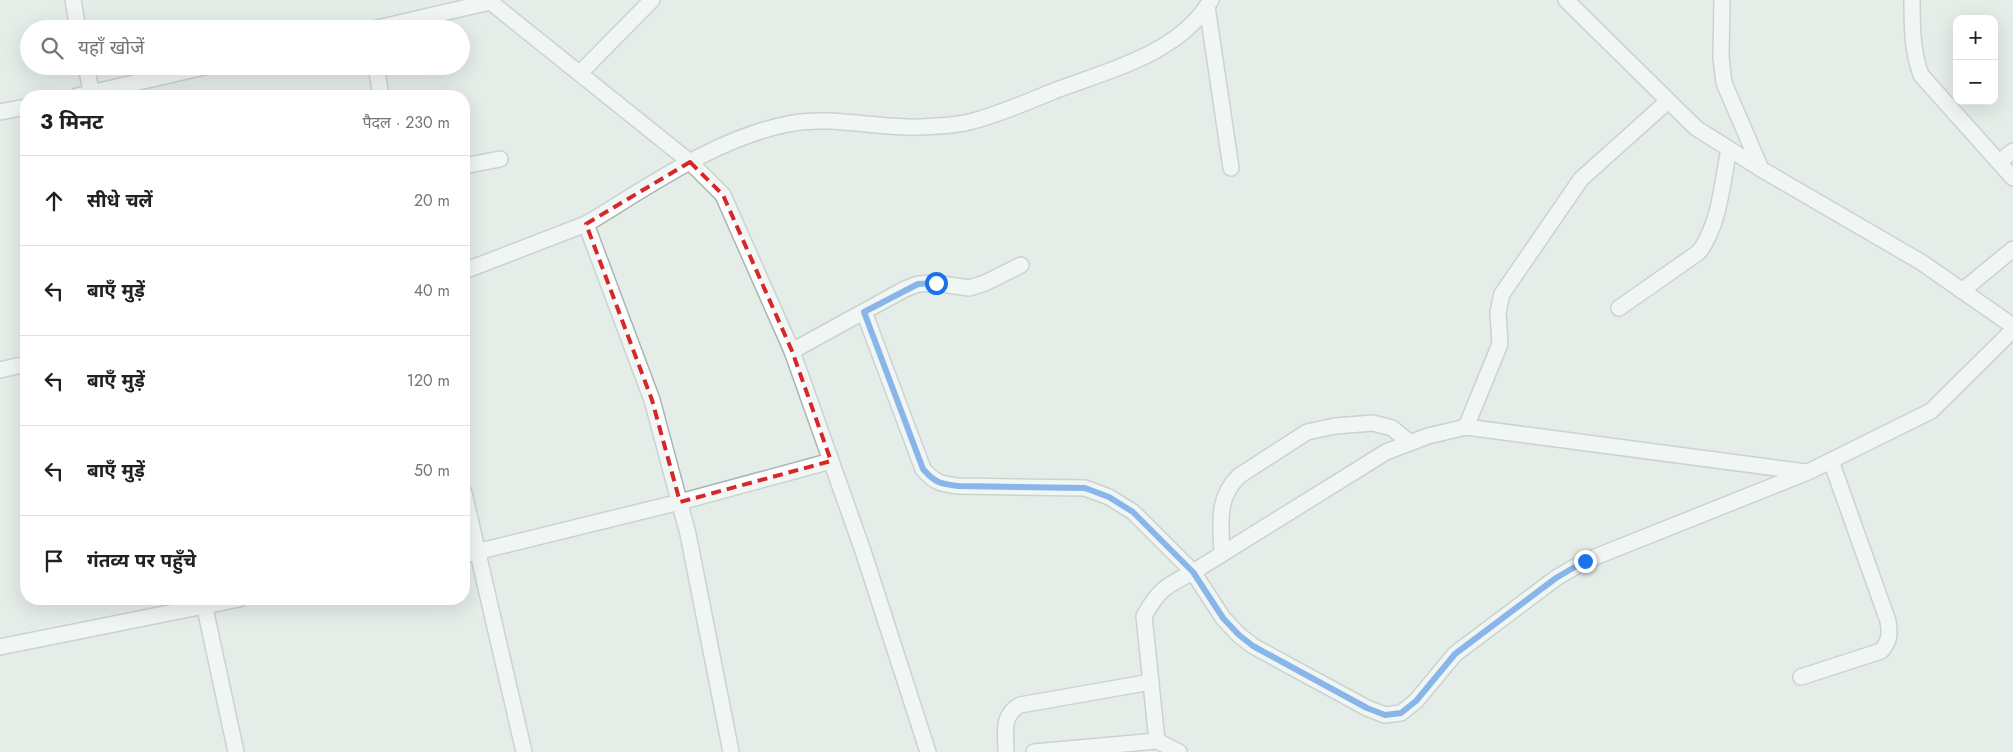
<!DOCTYPE html>
<html lang="hi">
<meta charset="utf-8">
<style>
body{margin:0;font-family:Jost,"Noto Sans Devanagari",sans-serif;background:#f6f6f6;color:#202124}
.controls{position:absolute;right:15px;top:15px;display:grid;overflow:hidden;border-radius:10px;box-shadow:0 5px 20px #0002}
.controls button{width:45px;height:45px;display:grid;place-items:center;padding:0;border:0;border-bottom:1px solid #e0e0e0;background:#fff;color:#202124;font:25px sans-serif}
.stop{position:absolute;width:15px;height:15px;margin:-11px;border:4px solid #1a73e8;border-radius:50%;background:#fff}
.stop.end{background:#1a73e8;border-color:#fff;box-shadow:0 1px 5px #0008}
.list{margin:0;padding:0;list-style:none}
h2{display:flex;justify-content:space-between;align-items:center;height:65px;margin:0;padding:0 20px;font-size:21px}
h2 small{font-size:16px;font-weight:400;color:#757577}
.list li{display:grid;grid-template-columns:32px 1fr auto;gap:15px;align-items:center;box-sizing:border-box;height:90px;padding:0 20px;border-top:1px solid #e0e0e0}
.list b{display:block;font-size:19px;white-space:nowrap}
.list em{font-size:16px;font-style:normal;color:#757577}
.icon{flex:none;width:28px;height:28px;fill:none;stroke:currentColor;stroke-width:2;stroke-linecap:round;stroke-linejoin:round}
.map{position:relative;flex:none;width:2013px;height:752px;overflow:hidden}
.search{position:absolute;background:#fff;box-shadow:0 5px 20px #0002;left:20px;top:20px;width:450px;height:55px;display:flex;align-items:center;gap:12px;box-sizing:border-box;padding:0 18px;border-radius:28px;color:#757577;font-size:19px}
.panel{position:absolute;background:#fff;box-shadow:0 5px 20px #0002;left:20px;top:90px;width:450px;height:515px;border-radius:20px}
.map>svg:first-child{display:block}
.lines{fill:none;stroke-linecap:round;stroke-linejoin:round}
.street-casing{stroke:#a8b5b0;stroke-width:18}
.street{stroke:#fff;stroke-width:15}
.route{stroke:#1a73e8;stroke-width:6}
.marked{fill:none;stroke:#d62828;stroke-width:4;stroke-dasharray:10 6;stroke-linejoin:round}
</style>
<div class="map">
<svg width="2013" height="752" viewBox="0 0 2013 752">
<rect width="100%" height="100%" fill="#e5ede9"/>
<g class="lines">
<g class="street-casing">
<g id="street">
<path d="M73,0L78,29"/>
<path d="M488,0L690,162L723,195L792,351L863,551L928,752"/>
<path d="M1566,0L1696,128L1761,169L1921,262L2013,326"/>
<path d="M1722,0L1721,57L1724,83L1761,169"/>
<path d="M1912,0C1912,26 1912,50 1921,75L2013,178"/>
<path d="M1207,6L1231,168"/>
<path d="M373,29L490,2"/>
<path d="M86,66L92,96"/>
<path d="M376,66L381,96"/>
<path d="M580,73L652,0"/>
<path d="M77,96L209,66"/>
<path d="M0,112L26,107"/>
<path d="M1999,162L2013,151"/>
<path d="M464,166L500,159"/>
<path d="M586,224C648,187 716,138 788,124C832,115 876,129 920,127C936,126 954,126 969,122C998,115 1027,102 1054,91C1109,70 1179,54 1211,0"/>
<path d="M464,271L586,224L652,400L688,534L731,752"/>
<path d="M1962,291L2013,249"/>
<path d="M1619,308L1699,252C1720,224 1722,183 1729,149"/>
<path d="M864,312L923,469C935,483 941,484 958,486L1085,488L1109,497L1133,512L1193,572L1223,618L1239,635L1253,646L1367,708L1385,715L1401,713L1416,701L1455,654L1556,578L1585,561L1808,472L1931,411L2013,330"/>
<path d="M792,351L905,289L918,284L935,283L969,288L985,283L1021,265"/>
<path d="M0,370L26,364"/>
<path d="M1466,427L1500,344L1498,312L1502,294L1581,179L1668,101"/>
<path d="M464,493L524,752"/>
<path d="M1222,554C1221,524 1216,498 1239,476L1307,432L1335,426L1373,423L1392,428L1410,443"/>
<path d="M464,555L680,502L831,461"/>
<path d="M203,599L236,752"/>
<path d="M0,647L239,599"/>
<path d="M1801,677L1881,651C1890,641 1890,633 1888,621L1831,461"/>
<path d="M1157,741L1144,616C1159,589 1166,586 1193,572L1386,452L1428,436L1466,427L1806,472"/>
<path d="M1006,752C1006,732 1001,716 1020,705L1151,682"/>
<path d="M1034,752L1157,741L1179,752"/>
</g>
</g>
<use href="#street" class="street"/>
</g>
<g class="lines">
<path class="route" d="M936,283L918,284L864,312L923,469C935,483 941,484 958,486L1085,488L1109,497L1133,512L1193,572L1223,618L1239,635L1253,646L1367,708L1385,715L1401,713L1416,701L1455,654L1556,578L1585,561"/>
</g>
<path d="M0 0H2013V752H0ZM690,162L723,195L792,351L831,461L680,502L652,400L586,224Z" fill="#e5ede9" fill-opacity=".55" fill-rule="evenodd"/>
<path class="marked" d="M690,162L723,195L792,351L831,461L680,502L652,400L586,224Z"/>
</svg>
<div class="controls">
<button>+</button>
<button>−</button>
</div>
<div class="stop" style="left:936px;top:283px"></div>
<div class="stop end" style="left:1585px;top:561px"></div>
<div class="search"><svg class="icon" aria-label="search" viewBox="0 0 24 24"><circle cx="10" cy="10" r="6"/><path d="M15 15l6 6"/></svg>यहाँ खोजें</div>
<section class="panel">
<h2>3 मिनट<small>पैदल · 230 m</small></h2>
<ul class="list">
<li><svg class="icon" aria-label="ahead" viewBox="0 0 24 24"><path d="M12 20V5M6 11l6-6 6 6"/></svg><div><b>सीधे चलें</b></div><em>20 m</em></li>
<li><svg class="icon" aria-label="left" viewBox="0 0 24 24"><path d="M17 20v-9H6M10 6l-5 5 5 5"/></svg><div><b>बाएँ मुड़ें</b></div><em>40 m</em></li>
<li><svg class="icon" aria-label="left" viewBox="0 0 24 24"><path d="M17 20v-9H6M10 6l-5 5 5 5"/></svg><div><b>बाएँ मुड़ें</b></div><em>120 m</em></li>
<li><svg class="icon" aria-label="left" viewBox="0 0 24 24"><path d="M17 20v-9H6M10 6l-5 5 5 5"/></svg><div><b>बाएँ मुड़ें</b></div><em>50 m</em></li>
<li><svg class="icon" aria-label="arrive" viewBox="0 0 24 24"><path d="M6 21V4h12l-3 4 3 4H6"/></svg><div><b>गंतव्य पर पहुँचे</b></div></li>
</ul>
</section>
</div>
